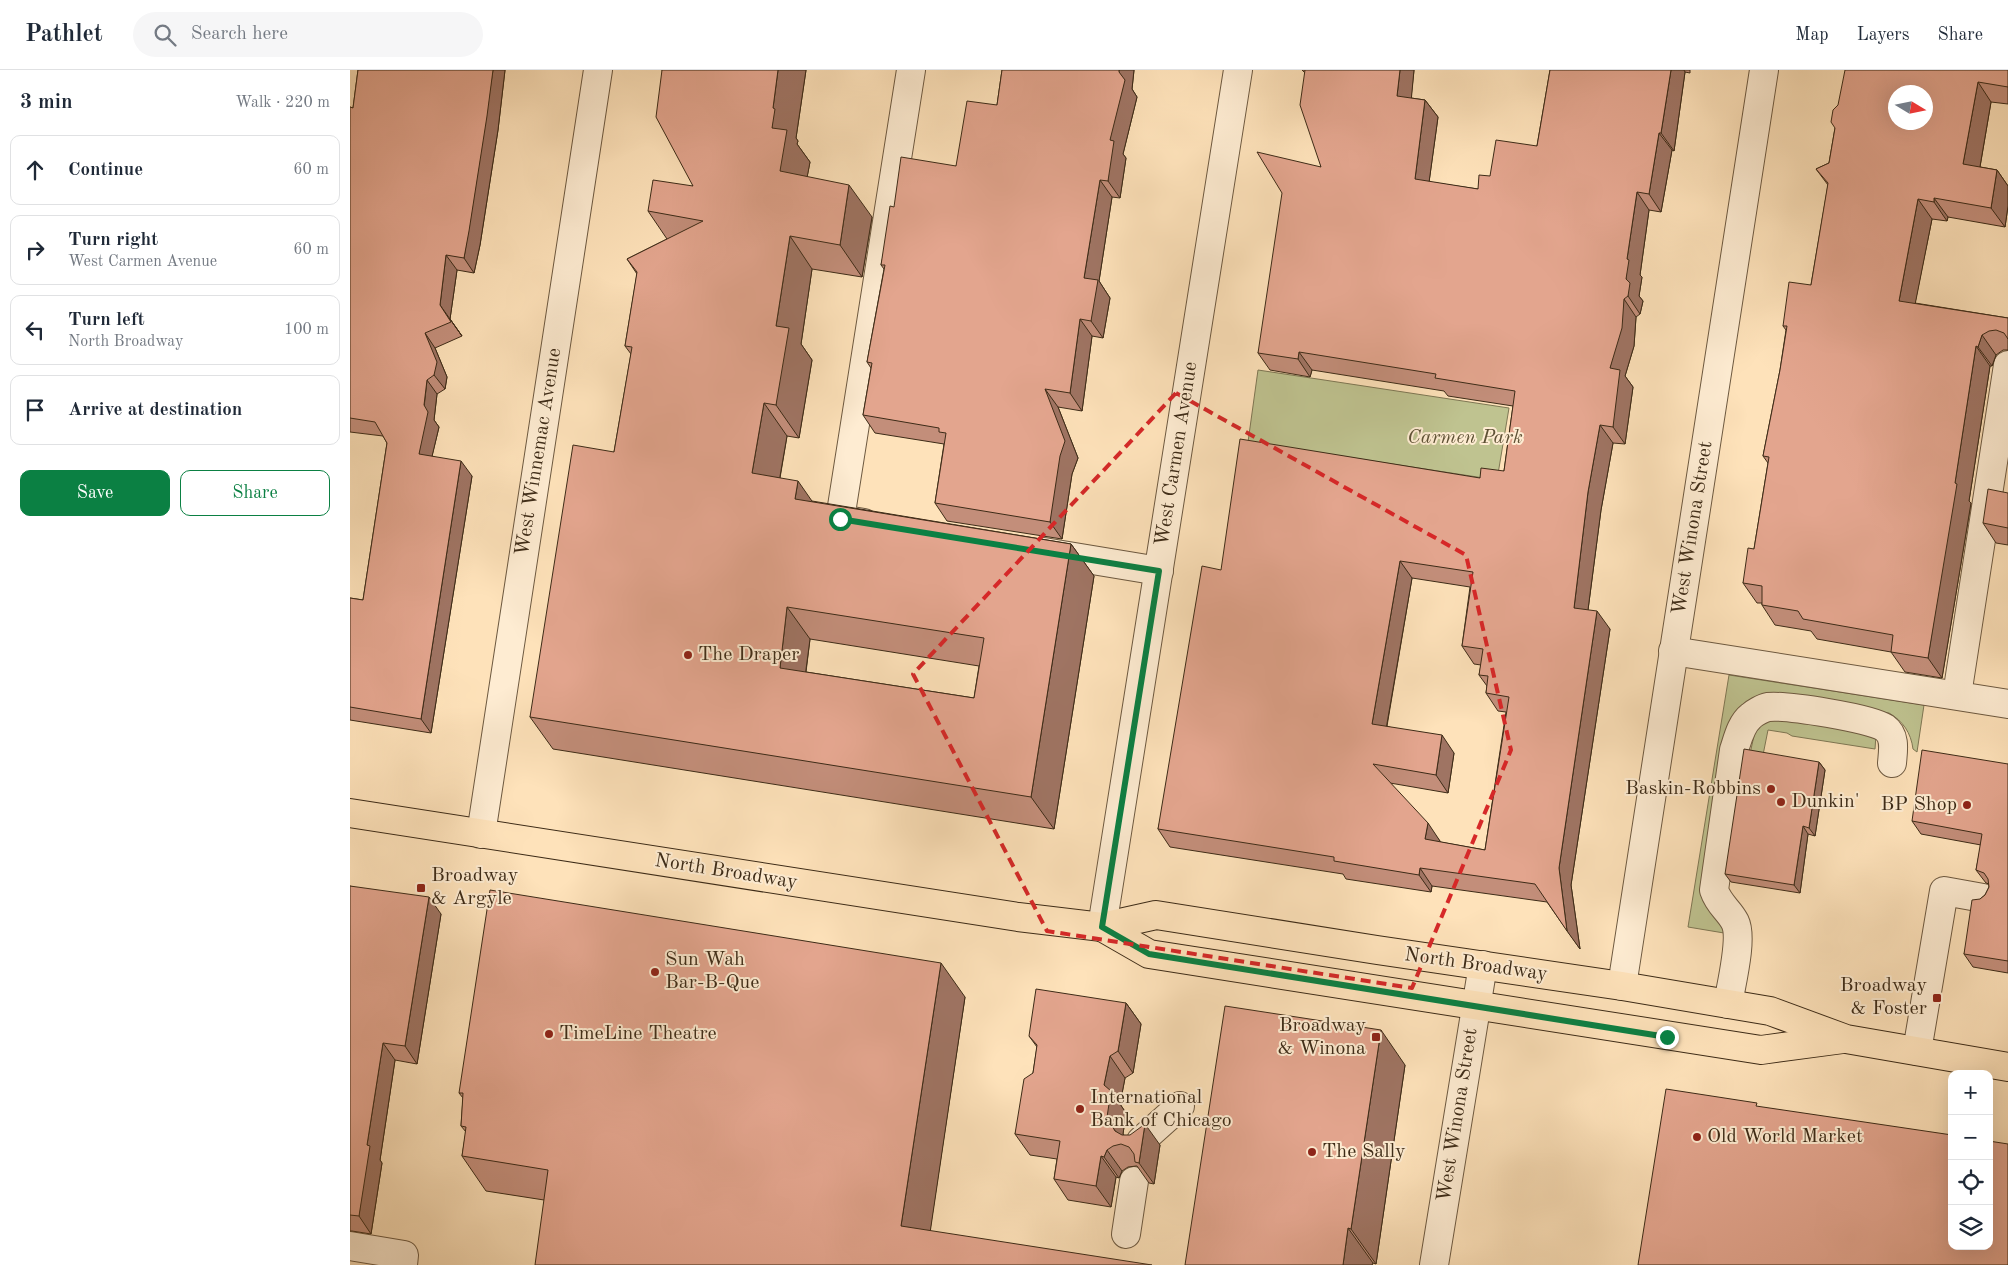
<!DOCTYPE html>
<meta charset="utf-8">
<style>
body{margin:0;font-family:"Old Standard TT",serif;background:#f6f6f7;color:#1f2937}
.controls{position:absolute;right:15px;bottom:15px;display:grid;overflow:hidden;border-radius:10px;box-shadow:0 5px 20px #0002}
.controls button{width:45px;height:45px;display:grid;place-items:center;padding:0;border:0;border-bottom:1px solid #e0e1e3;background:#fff;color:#1f2937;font:25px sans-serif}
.compass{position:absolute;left:1538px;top:15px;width:45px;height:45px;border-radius:50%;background:#fff;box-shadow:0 5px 20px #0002;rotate:100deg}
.stop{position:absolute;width:15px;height:15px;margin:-11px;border:4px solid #0b8043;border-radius:50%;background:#fff}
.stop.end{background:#0b8043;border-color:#fff;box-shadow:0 1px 5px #0008}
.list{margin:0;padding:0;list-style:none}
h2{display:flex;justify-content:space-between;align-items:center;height:65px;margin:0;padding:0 20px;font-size:21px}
h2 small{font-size:16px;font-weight:400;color:#747a83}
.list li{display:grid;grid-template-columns:32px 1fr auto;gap:15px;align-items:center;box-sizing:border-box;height:70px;margin:0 10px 10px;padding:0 10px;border:1px solid #e0e1e3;border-radius:10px}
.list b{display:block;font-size:19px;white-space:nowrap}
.list p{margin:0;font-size:16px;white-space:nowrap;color:#747a83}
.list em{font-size:16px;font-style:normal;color:#747a83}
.actions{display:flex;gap:10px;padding:15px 20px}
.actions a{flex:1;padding:11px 0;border:1px solid #0b8043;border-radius:10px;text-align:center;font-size:18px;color:#0b8043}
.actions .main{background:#0b8043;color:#fff}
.icon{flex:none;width:28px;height:28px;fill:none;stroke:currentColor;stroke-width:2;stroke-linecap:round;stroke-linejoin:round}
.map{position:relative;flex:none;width:1658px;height:1195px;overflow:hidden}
header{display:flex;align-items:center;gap:30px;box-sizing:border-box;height:70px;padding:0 25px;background:#fff;border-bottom:1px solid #e0e1e3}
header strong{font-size:24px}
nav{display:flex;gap:28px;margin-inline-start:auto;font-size:18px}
.search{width:350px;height:45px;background:#f6f6f7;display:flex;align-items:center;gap:12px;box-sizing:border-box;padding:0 18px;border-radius:28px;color:#747a83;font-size:19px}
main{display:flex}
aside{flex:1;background:#fff}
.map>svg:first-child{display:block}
.green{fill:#bfc390;stroke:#7e7754}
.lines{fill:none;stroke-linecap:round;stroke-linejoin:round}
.minor-casing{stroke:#6d5940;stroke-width:30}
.major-casing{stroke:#3d2b17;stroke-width:30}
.minor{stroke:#feecd2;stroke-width:28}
.major{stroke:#fee2ba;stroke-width:28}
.wall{fill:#c38e7a;stroke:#3d2b17;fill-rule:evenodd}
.shaded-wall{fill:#9f7463;stroke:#3d2b17}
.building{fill:#e3a58e;stroke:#3d2b17;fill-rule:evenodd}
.route{stroke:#0b8043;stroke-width:6}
.marked{fill:none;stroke:#d62828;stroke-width:4;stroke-dasharray:10 6;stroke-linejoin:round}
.poi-dot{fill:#8f2418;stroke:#feecd2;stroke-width:2}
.labels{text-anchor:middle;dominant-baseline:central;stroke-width:4;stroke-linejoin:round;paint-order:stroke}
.park-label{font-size:20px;font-style:italic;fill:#5e5135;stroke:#feecd2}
.street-label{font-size:20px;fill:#3d2b17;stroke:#feecd2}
.poi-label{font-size:20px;fill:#3d2b17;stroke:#feecd2;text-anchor:start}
</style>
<header>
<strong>Pathlet</strong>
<div class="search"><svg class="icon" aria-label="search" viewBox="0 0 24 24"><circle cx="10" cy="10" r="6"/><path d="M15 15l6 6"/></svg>Search here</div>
<nav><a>Map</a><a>Layers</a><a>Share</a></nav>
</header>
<main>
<aside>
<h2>3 min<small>Walk · 220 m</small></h2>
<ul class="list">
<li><svg class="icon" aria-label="ahead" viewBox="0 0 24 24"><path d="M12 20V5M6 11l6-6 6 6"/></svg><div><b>Continue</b></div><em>60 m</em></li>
<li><svg class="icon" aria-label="right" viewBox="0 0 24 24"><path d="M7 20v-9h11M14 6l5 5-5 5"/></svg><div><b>Turn right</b><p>West Carmen Avenue</p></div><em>60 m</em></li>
<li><svg class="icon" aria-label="left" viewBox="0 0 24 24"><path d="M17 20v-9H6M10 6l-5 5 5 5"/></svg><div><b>Turn left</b><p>North Broadway</p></div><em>100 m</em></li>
<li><svg class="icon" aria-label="arrive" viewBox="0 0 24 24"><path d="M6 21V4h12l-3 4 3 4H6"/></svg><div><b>Arrive at destination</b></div></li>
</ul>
<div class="actions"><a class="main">Save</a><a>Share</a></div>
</aside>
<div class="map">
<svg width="1658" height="1195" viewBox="0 0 1658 1195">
<rect width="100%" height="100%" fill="#fee2ba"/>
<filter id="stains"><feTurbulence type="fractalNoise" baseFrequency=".004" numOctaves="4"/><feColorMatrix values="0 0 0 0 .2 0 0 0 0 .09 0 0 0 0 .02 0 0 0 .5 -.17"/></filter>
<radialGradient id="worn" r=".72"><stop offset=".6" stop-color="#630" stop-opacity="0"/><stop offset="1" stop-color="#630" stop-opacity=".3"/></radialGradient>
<g class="green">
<path d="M908,300L1159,338L1147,410L898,372Z"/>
<path d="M1379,605L1574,635L1567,682L1563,679C1561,663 1553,651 1539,643L1429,624L1399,632L1372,852L1374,863L1338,857Z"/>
<path d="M1428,647L1526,665L1525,679L1442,666L1437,663L1418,660L1412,690L1399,688L1406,657Z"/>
</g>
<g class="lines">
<g class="minor-casing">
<g id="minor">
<path d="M514,453L490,449L561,0"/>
<path d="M694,482L809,501"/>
<path d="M1323,581L1658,634"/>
<path d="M1607,625L1658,295"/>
<path d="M131,764L248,0"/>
<path d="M752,857L888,0"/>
<path d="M1272,916L1414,0"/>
<path d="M1378,934C1381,915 1393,868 1385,852C1379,840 1369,835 1364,820L1384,680C1388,668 1391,654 1401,646C1404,643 1413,638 1418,637C1436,635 1521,648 1535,658C1546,666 1543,681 1542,693"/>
<path d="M1567,981L1594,821L1633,828"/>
<path d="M791,1071L830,1036"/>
<path d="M776,1164L784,1111"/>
<path d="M0,1176L54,1185L53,1195"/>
<path d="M1084,1195L1133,895"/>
</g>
</g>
<g class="major-casing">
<g id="major">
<path d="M0,743L668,847L752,857L806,845L1027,880L1272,916L1420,941L1496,969L1658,997"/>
<path d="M752,857L799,884L1411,980L1493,969"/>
</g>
</g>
<use href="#minor" class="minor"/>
<use href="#major" class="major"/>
</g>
<g class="wall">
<path d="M8,0H155L148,60L130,175L124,203L107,200L100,249L112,266L85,278L97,307L95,319L87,324L84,350L89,357L82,386L122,406L81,663L0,650V528L13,530L37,373L33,366L0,362V37L3,38Z"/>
<path d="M312,0H456L446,68L448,71L447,74L460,92L457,107L522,147L512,207L462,199L451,274L462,290L449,368L437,366L430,408L462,431L721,474L744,506L704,759L203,679L180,647L264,382L281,284L275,276L287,204L277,189L317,169L298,141L343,116ZM460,569L629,596L624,628L456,602Z"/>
<path d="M652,0H784L782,19L787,27L773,84L776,88L770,128L762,127L749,211L760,228L753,268L742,266L732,341L708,337L728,388L722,404L712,469L597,451L585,433L594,374L525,363L513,345L521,298L517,292L534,199L531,195L544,137L606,96L647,35Z"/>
<path d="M952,0H1064L1061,28L1075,30L1088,47L1079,112L1128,119L1140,106L1187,76L1200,0H1340V3L1335,2L1324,81L1322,80L1311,142L1299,140L1290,205L1292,207L1289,226L1293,231L1290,244L1286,247L1284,276L1275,306L1283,317L1275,374L1263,373L1251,440L1238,540L1260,559L1221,815L1230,879L1197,832L1082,816L1081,822L996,809L993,804L820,777L808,759L871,500L1130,408L1154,401L1163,336L1098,326L1094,321L962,300L960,307L920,300L908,283L971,97L955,3ZM1062,508L1120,517L1112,576L1124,594L1131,595L1129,605L1137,616L1136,623L1148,641L1156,642L1135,780L1090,772V771L1040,713L1098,723L1104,683L1037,656Z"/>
<path d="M1658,0V34L1641,32L1630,97L1647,100L1658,116V136L1655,157L1598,147L1597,151L1582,149L1565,233L1658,248V280H1653L1646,285L1642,296H1640L1619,431L1621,433L1592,608L1555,602L1541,582L1467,569L1461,561L1425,555L1412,535V533H1407L1393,513L1404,479L1418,393L1413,386L1430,300L1436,260L1433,256L1461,215L1478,115L1466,99L1479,93L1485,58Z"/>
<path d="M1658,423V475L1646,473L1633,453Z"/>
<path d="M1469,692L1475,700L1465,766L1458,764L1450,823L1381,812L1375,804Z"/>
<path d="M1658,694V903L1623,897L1614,884L1630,829L1635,825L1639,817V814L1636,813L1626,800L1631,775L1571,764L1562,751Z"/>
<path d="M0,816L91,844L67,994L45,990L30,1090L32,1093L21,1164L2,1161H0Z"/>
<path d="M615,927L580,1160L194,1130L136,1121L112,1086L116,1062L111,1056L113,1028L109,1023Z"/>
<path d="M776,933L791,954L783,1003L775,1008L770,1034L776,1043L773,1064V1065L810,1075L804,1114L799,1113L787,1096H786L778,1097L772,1101L769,1108L766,1107L761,1137L718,1130L704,1109L707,1089L680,1085L665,1064L683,1003L687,977L679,966Z"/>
<path d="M1055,995L1026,1194L1023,1193L1022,1195H835Z"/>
</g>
<g class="shaded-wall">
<path d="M143,0H155L148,60L130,175L124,203L114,188Z"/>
<path d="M428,0H456L446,68L448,71L447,74L460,92L452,134L430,101L422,58L423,38Z"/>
<path d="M769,0H784L782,19L787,27L773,84L776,88L770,128L758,111L760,70Z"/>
<path d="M1050,0H1064L1060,43L1047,26Z"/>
<path d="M1321,0H1334L1335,2L1324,81L1311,63Z"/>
<path d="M1628,12L1641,32L1627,114L1613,94Z"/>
<path d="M1075,30L1088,47L1077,127L1065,109Z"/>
<path d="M1309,63L1322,80L1311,142L1299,124Z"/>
<path d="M1647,100L1658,116V136L1655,157L1641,138Z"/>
<path d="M750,110L762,127L749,211L760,228L753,268L741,251L734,208Z"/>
<path d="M499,115L522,147L512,207L490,175Z"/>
<path d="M1287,122L1299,140L1290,205L1292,207L1289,226L1293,231L1290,244L1278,226L1276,209L1277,189Z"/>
<path d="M1584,128L1598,147L1597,151L1584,132Z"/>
<path d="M1568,129L1582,149L1562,250L1549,231Z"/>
<path d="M440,166L462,199L451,274L462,290L449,368L426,335V256Z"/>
<path d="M96,185L107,200L100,249L112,266L90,235Z"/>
<path d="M1274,229L1286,247L1284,276L1275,306L1283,317L1275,374L1263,357L1260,298Z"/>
<path d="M730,249L742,266L732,341L720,323Z"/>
<path d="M75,263L85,278L97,307L95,319L84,305Z"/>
<path d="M1632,265L1646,285L1642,296L1628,277Z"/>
<path d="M1626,276L1640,296L1619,431L1621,433L1592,608L1578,588Z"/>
<path d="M949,282L962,300L960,307L948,289Z"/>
<path d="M77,310L87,324L84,350L89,357L79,399L69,384Z"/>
<path d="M695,319L708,337L728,388L722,404L712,469L700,452Z"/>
<path d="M414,333L437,366L425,435L402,403Z"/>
<path d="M1250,355L1263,373L1251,440L1236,555L1224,538L1238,422Z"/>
<path d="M111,391L122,406L81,663L71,649Z"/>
<path d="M448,411L471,444L445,429Z"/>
<path d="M721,474L744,506L704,759L681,727Z"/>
<path d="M1050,491L1062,508L1034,671L1022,654Z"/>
<path d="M437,537L460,569L452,630L430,598Z"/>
<path d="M1247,541L1260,559L1221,815L1230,879L1217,861L1209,798Z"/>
<path d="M1092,665L1104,683L1098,723L1086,705Z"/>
<path d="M1469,692L1475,700L1465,766L1459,758Z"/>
<path d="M1078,753L1090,771L1087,787L1075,769Z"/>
<path d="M1453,756L1458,764L1450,823L1444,815Z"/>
<path d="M1070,798L1082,816L1081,822L1069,805Z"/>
<path d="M79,827L91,844L67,994L55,976Z"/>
<path d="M591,893L615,927L576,1190L551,1156Z"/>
<path d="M776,933L791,954L783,1003L768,981Z"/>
<path d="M1031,960L1055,995L1026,1194L1001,1159Z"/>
<path d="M33,973L45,990L30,1090L32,1093L21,1164L9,1146L17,1075Z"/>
<path d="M760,986L775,1008L770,1034L776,1043L773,1064L776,1069L765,1061L757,1047L754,1015Z"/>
<path d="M795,1054L810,1075L804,1114L789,1093Z"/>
<path d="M757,1080L772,1101L769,1108L754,1087Z"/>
<path d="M751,1086L766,1107L761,1137L746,1116Z"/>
<path d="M998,1158L1023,1193L1022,1195H993Z"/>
</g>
<g class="building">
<path d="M8,0H143L137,46L119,161L114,188L96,185L90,235L101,252L75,263L87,292L84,305L77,310L74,335L78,342L69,384L111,391L71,649L0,637V528L13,530L37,373L25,352L0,348V37L3,38Z"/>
<path d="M312,0H428L423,38L425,39L422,58L437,60L430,101L499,115L490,175L440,166L426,256L439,258L426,335L414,333L402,403L448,411L445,429L721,474L681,727L180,647L223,375L264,382L282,277L275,276L287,202L277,189L353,151L298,141L303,110L343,116L306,47ZM437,537L634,568L624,628L430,598Z"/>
<path d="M652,0H769V2L775,10L760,70L764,71L758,111L750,110L734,208L748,210L741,251L730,249L720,323L695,319L715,371L710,386L700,452L585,433L596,363L589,362V358L513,345L522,293L517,292L535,195H531L540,136L544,137L551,87L606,96L617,31L647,35Z"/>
<path d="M955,0H1050L1047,26L1075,30L1065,109L1128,119L1129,105L1140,106L1146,70L1187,76L1200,0H1321L1311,63H1309L1299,124L1287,122L1277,189L1279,190L1276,209L1280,213L1278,226L1274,229L1272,258L1260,298L1270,300L1263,357L1250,355L1238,422L1224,538L1247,541L1209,798L1217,861L1185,814L1070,798L1069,805L984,791V787L808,759L852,496L871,500L890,369L1130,408L1131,398L1154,401L1165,321L1085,308L1086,304L949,282L948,289L908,283L932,123L907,82L971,97L950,35ZM1050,491L1123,502L1112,576L1133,579L1129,605L1138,606L1136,623L1159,627L1135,780L1075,769L1078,753L1023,694L1086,705L1092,665L1022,654Z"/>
<path d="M1495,0H1658V17L1628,12L1613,94L1647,100L1641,138L1584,128V132L1568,129L1549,231L1658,248V269L1654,263L1646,260L1639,261L1632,265L1628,277L1626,276L1605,413L1607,414L1578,588L1541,582L1543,565L1453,549L1448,541L1412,535V516L1393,513L1398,478L1404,479L1419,387L1413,386L1430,300L1437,256H1433L1439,212L1461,215L1478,113L1466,99L1479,93L1485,58L1481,52L1483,40L1488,35ZM1546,22H1576V52H1546Z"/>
<path d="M1638,419L1658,423V458L1633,453Z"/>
<path d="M1394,679L1469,692L1459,758L1453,756L1444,815L1375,804Z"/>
<path d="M1572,680L1658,694V891L1614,884L1622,830L1630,829L1635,825L1639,817L1638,809L1634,803L1626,800L1632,764L1562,751Z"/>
<path d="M0,816L79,827L55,976L33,973L17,1075L20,1076L9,1146L0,1145Z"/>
<path d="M140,820L591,893L551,1156L802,1195H185L198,1100L112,1086L116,1057L111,1056L113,1023H109Z"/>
<path d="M686,919L776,933L768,981L760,986L754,1015L761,1021L757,1047H761V1054L765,1061L772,1065H780L795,1054L789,1093L785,1092L784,1084L779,1077L771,1074L763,1076L757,1080L754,1087L751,1086L746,1116L704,1109L710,1071L665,1064L674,1009L683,1003L687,975L679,966Z"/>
<path d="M875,936L1031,960L1001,1159L998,1158L993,1195H835Z"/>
<path d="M1316,1019L1407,1033L1406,1036L1602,1065V1176H1639V1071L1658,1074V1195H1288Z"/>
</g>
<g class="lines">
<path class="route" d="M490,449L809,501L752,857L799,884L1317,967"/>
</g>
<path class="marked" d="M826,323L1116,485L1161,680L1062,918L697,861L563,604Z"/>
<g class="poi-dot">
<circle cx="338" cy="585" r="5"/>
<circle cx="1421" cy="719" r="5"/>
<circle cx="1431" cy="732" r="5"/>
<circle cx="1617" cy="735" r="5"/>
<rect x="66" y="813" width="10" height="10" rx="2.5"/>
<circle cx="305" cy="902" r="5"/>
<rect x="1582" y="923" width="10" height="10" rx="2.5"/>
<circle cx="199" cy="964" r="5"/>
<rect x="1021" y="962" width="10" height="10" rx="2.5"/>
<circle cx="730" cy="1039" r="5"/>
<circle cx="1347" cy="1067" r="5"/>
<circle cx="962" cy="1082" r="5"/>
</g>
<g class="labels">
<g class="park-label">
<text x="1115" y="368">Carmen Park</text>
</g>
<g class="street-label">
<text transform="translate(189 382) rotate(-81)">West Winnemac Avenue</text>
<text transform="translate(827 384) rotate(-81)">West Carmen Avenue</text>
<text transform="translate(1343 458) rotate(-81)">West Winona Street</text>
<text transform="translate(376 802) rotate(9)">North Broadway</text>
<text transform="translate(1126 895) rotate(8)">North Broadway</text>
<text transform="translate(1108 1045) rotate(-81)">West Winona Street</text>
</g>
<g class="poi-label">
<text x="348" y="585">The Draper</text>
<text x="1411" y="719" text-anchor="end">Baskin-Robbins</text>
<text x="1441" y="732">Dunkin'</text>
<text x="1607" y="735" text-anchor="end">BP Shop</text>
<text x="81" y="806">Broadway<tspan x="81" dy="23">&amp; Argyle</tspan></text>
<text x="315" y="890">Sun Wah<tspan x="315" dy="23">Bar-B-Que</tspan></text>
<text x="1577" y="916" text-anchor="end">Broadway<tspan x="1577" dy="23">&amp; Foster</tspan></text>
<text x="1016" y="956" text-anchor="end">Broadway<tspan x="1016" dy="23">&amp; Winona</tspan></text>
<text x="209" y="964">TimeLine Theatre</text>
<text x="740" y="1028">International<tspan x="740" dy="23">Bank of Chicago</tspan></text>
<text x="1357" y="1067">Old World Market</text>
<text x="972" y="1082">The Sally</text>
</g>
</g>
<rect width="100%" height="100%" filter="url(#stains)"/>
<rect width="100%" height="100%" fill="url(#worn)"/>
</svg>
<div class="controls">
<button>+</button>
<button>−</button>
<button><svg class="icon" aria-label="locate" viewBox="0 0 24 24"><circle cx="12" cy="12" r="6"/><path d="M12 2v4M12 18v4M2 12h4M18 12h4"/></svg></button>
<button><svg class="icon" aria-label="layers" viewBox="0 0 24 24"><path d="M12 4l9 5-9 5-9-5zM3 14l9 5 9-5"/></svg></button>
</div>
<svg class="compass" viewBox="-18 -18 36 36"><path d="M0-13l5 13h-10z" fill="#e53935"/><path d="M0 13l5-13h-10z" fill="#747a83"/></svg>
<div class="stop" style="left:490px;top:449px"></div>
<div class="stop end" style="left:1317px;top:967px"></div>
</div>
</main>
